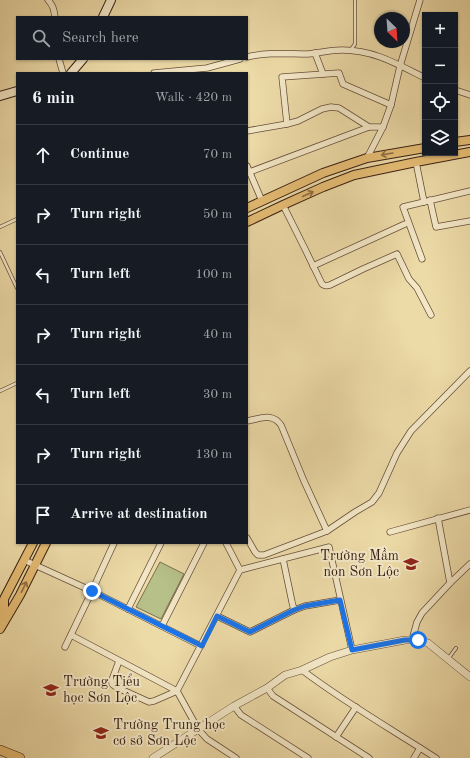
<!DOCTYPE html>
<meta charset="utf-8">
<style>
body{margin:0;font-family:"Old Standard TT",serif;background:#242831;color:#f1f3f6}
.controls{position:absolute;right:12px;top:12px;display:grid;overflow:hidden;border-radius:0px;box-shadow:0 1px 3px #0004}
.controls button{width:36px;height:36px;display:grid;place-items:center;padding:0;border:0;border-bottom:1px solid #363941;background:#171b24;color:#f1f3f6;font:20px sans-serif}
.compass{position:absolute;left:374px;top:12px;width:36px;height:36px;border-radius:50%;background:#171b24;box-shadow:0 1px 3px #0004;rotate:155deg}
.stop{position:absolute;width:12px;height:12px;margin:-9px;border:3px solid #1a73e8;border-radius:50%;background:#fff}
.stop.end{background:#1a73e8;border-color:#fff;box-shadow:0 1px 4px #0008}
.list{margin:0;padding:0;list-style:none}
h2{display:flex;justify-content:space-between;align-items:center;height:52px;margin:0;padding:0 16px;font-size:17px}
h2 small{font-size:13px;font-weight:400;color:#9ea1a6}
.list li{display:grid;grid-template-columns:26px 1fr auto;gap:12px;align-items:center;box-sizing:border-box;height:60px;padding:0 16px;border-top:1px solid #363941}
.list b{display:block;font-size:15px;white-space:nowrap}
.list em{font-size:13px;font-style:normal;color:#9ea1a6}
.icon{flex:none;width:22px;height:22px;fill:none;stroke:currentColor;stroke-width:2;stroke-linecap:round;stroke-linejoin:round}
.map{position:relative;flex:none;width:470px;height:758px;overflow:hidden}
.search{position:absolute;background:#171b24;box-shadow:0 1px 3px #0004;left:16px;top:16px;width:232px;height:44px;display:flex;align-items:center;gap:10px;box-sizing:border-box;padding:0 14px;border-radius:0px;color:#9ea1a6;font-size:15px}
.panel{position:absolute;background:#171b24;box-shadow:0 1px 3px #0004;left:16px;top:72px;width:232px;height:472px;border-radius:0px}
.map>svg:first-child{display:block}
.green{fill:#b6c088;stroke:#77704e}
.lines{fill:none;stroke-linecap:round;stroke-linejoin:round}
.service-casing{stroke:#654e3a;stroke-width:4}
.minor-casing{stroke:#654e3a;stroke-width:7}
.tertiary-casing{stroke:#654e3a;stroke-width:8}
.secondary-casing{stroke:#382015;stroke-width:10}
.primary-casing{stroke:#382015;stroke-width:10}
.trunk-casing{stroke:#382015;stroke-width:10}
.service{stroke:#f3e7c6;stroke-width:2.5}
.minor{stroke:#f3e7c6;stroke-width:5.5}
.tertiary{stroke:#f3e7c6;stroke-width:7}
.secondary{stroke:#f3e7c6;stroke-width:8}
.primary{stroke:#e6bd74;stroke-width:8}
.trunk{stroke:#e6bd74;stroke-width:9}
.oneway{stroke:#8f6e44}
.route{stroke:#1a73e8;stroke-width:5}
.labels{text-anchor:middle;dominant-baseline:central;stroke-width:4;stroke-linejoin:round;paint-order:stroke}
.poi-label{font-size:14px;fill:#382015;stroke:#f3e7c6;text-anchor:start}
</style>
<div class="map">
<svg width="470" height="758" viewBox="0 0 470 758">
<rect width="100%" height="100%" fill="#ecdaa7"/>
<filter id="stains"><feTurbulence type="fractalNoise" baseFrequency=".005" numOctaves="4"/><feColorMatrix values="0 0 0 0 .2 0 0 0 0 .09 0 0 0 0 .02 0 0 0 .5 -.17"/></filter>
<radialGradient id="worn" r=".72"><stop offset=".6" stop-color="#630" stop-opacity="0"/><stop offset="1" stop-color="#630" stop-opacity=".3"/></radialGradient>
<path class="green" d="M160,562L184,574L161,619L136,607Z"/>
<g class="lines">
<g class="service-casing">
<g id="service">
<path d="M350,51L355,44V0"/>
<path d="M0,227L17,219"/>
<path d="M0,252L17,288"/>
<path d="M0,391L17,383"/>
<path d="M448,659L456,648"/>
</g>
</g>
<g class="minor-casing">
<g id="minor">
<path d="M48,0C53,5 54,10 55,17"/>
<path d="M315,53L323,74"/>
<path d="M247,57C267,52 287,54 308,54C319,53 330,50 342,50C374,50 397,64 425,78"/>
<path d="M59,59L63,73"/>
<path d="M154,73L207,68L240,59"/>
<path d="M455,90L470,95"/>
<path d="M287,124L282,77L339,73L343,84L391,105"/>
<path d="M247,131L287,124L298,121L322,109L331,107L339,108L369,127"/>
<path d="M367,158L383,127L391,105L400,66L420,0"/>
<path d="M416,162L424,202"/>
<path d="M247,166L262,201"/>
<path d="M247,173L369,127H383"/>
<path d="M430,200L436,227L470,221"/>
<path d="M283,205L305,249L322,284C325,286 326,286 330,285L363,269L397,254L409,279L417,288L431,315"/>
<path d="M422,259L403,207L470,191"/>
<path d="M313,266L405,224"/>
<path d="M247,421C260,419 272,412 281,425L304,481L327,531"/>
<path d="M438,518L450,583"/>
<path d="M390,532L470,510"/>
<path d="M247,538L255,552L258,555H264L327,531L355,512L372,502L379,493L397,453L411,431L470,371"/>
<path d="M226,543L240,570"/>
<path d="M283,559L292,602L294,610"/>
<path d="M24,560L92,591L201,646"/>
<path d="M128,609L161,543"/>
<path d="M217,616L250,632L294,610L305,606L340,600"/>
<path d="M162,626L204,543"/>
<path d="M71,635L177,691L198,729L207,739L236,758"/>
<path d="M412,640L417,622L422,613L450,583L470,564"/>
<path d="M65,647L92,591L114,543"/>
<path d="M119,661L112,680V684L116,687L149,702L154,701L177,691L240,570L329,547L352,650"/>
<path d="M302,670C344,702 391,729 436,758"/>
<path d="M267,688L273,696L369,758"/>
<path d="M234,706L241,715L308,758"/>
<path d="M336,737L356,707"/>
<path d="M414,758L420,748"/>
</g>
</g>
<g class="tertiary-casing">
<path id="tertiary" d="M153,758L234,706L267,688L285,675L302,670L330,657L352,650L405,640H418L428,643L470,677"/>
</g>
<g class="secondary-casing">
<g id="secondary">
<path d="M103,17L111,0"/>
<path d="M71,73L83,59"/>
<path d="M0,96L17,91"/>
</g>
</g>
<g class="primary-casing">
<g id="primary">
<path d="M455,142L470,140"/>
<path d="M247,208L323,173L367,158L425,148"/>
<path d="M247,222L283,205L323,187L354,175L416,162L470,152"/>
<path d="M4,620V599L33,543"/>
<path d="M0,629L20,595L46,543"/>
</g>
</g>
<g class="trunk-casing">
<g id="trunk">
<path d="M0,624L4,620"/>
<path d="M0,750L20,758"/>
</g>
</g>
<use href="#service" class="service"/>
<use href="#minor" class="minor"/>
<use href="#tertiary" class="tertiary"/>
<use href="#secondary" class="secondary"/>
<use href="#primary" class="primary"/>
<use href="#trunk" class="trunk"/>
</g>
<defs><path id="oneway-shaft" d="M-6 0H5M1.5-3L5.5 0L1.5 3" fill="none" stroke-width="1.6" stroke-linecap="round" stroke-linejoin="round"/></defs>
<g class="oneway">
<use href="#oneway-shaft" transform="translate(387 154) rotate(170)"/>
<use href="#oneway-shaft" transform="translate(308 194) rotate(-24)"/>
<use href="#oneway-shaft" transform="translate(24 587) rotate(-64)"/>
</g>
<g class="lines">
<path class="route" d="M92,591L202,646L217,616L250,632L294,610L305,606L340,600L352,650L405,640H418"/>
</g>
<defs>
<g id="school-bare" transform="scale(1.2)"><path d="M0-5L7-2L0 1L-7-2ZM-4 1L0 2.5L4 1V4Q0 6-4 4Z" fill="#8f2418" stroke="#f3e7c6" stroke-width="2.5" paint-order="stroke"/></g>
</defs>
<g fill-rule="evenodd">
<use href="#school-bare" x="411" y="564"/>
<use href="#school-bare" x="51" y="690"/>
<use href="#school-bare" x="101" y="733"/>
</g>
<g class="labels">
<g class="poi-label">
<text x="399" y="556" text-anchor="end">Trường Mầm<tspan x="399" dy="16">non Sơn Lộc</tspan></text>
<text x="63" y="682">Trường Tiểu<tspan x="63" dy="16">học Sơn Lộc</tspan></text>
<text x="113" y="725">Trường Trung học<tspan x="113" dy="16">cơ sở Sơn Lộc</tspan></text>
</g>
</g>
<rect width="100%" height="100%" filter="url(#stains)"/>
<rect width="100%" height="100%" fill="url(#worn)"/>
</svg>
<div class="controls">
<button>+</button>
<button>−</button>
<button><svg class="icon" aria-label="locate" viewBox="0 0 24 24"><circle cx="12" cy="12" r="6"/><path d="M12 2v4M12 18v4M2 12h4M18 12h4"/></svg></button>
<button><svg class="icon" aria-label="layers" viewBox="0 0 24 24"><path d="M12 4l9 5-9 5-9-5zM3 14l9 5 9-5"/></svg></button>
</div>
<svg class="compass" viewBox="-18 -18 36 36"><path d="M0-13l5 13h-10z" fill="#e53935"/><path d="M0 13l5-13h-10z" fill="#9ea1a6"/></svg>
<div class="stop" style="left:418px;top:640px"></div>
<div class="stop end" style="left:92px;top:591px"></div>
<div class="search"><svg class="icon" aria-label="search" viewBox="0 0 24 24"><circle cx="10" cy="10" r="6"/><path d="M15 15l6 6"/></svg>Search here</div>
<section class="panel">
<h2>6 min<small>Walk · 420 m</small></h2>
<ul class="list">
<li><svg class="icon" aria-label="ahead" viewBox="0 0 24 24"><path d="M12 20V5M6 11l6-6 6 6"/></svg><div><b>Continue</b></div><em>70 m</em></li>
<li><svg class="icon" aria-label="right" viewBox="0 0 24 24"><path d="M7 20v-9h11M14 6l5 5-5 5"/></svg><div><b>Turn right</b></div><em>50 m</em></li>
<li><svg class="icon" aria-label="left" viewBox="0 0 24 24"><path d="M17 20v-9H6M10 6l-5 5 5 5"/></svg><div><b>Turn left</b></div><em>100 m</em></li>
<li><svg class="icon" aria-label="right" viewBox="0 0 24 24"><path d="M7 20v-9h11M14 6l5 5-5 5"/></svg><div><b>Turn right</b></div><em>40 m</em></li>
<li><svg class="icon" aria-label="left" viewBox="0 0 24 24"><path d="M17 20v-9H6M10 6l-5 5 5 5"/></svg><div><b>Turn left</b></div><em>30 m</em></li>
<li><svg class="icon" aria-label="right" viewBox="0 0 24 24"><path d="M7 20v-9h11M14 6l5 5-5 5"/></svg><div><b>Turn right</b></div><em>130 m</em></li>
<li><svg class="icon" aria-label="arrive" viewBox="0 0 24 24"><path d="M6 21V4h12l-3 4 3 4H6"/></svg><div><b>Arrive at destination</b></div></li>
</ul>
</section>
</div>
